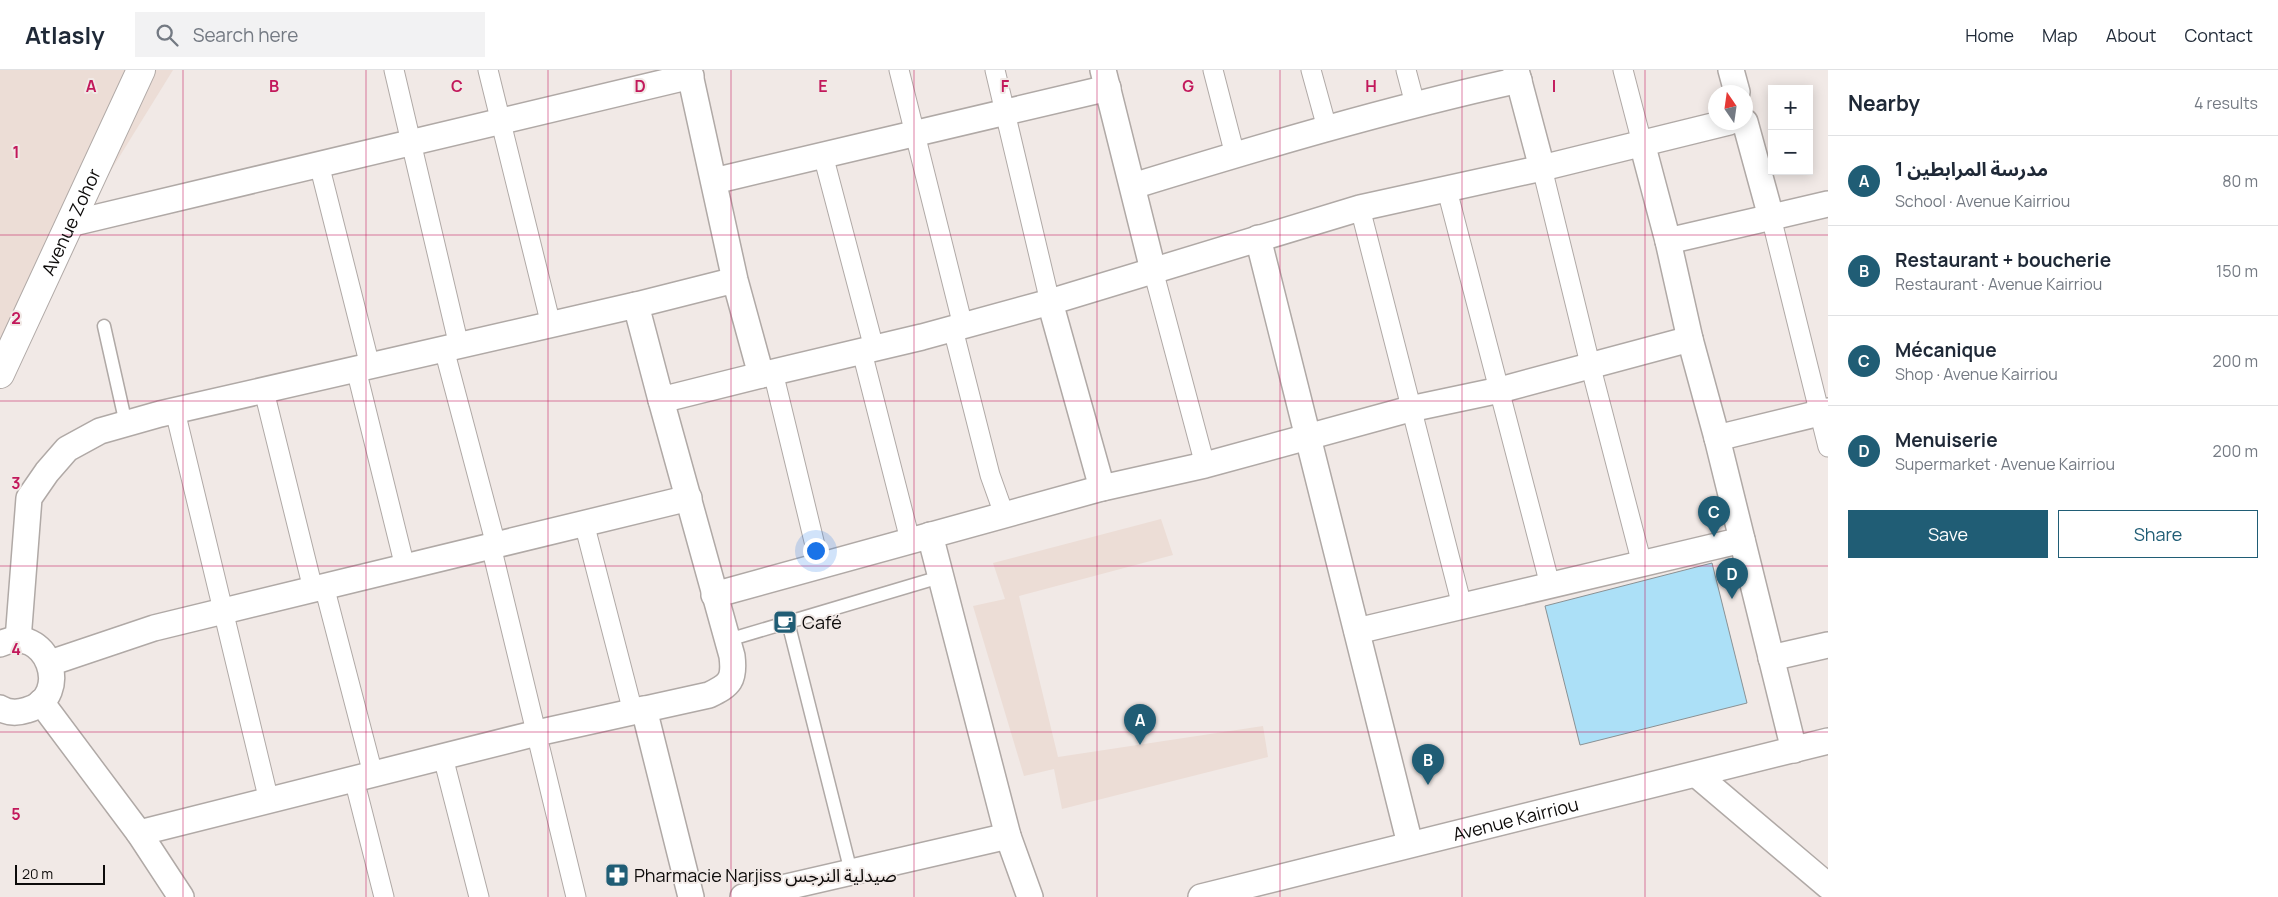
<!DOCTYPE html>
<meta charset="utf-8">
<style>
body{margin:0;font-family:Manrope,"Noto Sans Arabic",sans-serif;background:#f2f2f3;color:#1f2937}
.controls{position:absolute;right:15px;top:15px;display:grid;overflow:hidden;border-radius:0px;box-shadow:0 2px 12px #0003}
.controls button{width:45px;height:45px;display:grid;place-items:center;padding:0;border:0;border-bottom:1px solid #e0e1e3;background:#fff;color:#1f2937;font:25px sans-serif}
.compass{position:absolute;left:1708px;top:15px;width:45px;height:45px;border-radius:50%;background:#fff;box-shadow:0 2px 12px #0003;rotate:347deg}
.scale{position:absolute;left:15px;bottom:12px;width:90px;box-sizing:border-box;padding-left:5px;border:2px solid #0d0b0a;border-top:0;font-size:14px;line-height:18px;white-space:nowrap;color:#0d0b0a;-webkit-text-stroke:4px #f1e9e6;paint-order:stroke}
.you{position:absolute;left:815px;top:480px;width:18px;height:18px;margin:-12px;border:4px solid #fff;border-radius:50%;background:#1a73e8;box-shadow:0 0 0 8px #1a73e833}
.badge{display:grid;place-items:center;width:32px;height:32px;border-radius:50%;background:#205d75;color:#fff;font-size:16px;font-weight:700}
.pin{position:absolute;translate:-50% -41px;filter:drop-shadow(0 1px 2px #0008)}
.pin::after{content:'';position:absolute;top:26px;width:18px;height:15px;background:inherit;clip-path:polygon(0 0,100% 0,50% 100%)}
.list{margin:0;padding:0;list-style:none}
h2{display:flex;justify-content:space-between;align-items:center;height:65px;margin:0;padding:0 20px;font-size:21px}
h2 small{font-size:16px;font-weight:400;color:#747a83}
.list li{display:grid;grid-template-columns:32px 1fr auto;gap:15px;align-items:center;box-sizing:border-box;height:90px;padding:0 20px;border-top:1px solid #e0e1e3}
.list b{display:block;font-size:19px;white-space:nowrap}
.list p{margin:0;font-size:16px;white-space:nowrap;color:#747a83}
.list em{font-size:16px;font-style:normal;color:#747a83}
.actions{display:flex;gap:10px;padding:15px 20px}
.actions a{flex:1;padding:11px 0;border:1px solid #205d75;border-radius:0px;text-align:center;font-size:18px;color:#205d75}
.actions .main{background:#205d75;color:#fff}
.icon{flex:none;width:28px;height:28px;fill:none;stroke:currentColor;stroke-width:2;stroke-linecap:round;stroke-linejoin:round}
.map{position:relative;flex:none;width:1828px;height:827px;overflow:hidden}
header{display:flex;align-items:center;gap:30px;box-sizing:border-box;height:70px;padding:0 25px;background:#fff;border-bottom:1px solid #e0e1e3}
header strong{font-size:24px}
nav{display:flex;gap:28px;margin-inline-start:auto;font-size:18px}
.search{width:350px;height:45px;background:#f2f2f3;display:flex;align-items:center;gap:12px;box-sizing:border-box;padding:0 18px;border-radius:0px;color:#747a83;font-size:19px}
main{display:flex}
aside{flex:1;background:#fff}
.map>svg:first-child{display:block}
.built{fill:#ecddd6}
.building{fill:#ace0f7;stroke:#8a9194}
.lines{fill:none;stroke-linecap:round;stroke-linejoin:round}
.service-casing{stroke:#b0a9a6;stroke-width:15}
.pedestrian-casing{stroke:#b0a9a6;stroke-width:21}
.minor-casing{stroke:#b0a9a6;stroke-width:28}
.secondary-casing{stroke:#b0a9a6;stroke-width:30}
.service{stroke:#fff;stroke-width:12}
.pedestrian{stroke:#fff;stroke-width:19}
.minor{stroke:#fff;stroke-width:25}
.secondary{stroke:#fff;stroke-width:28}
.grid{fill:none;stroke:#c2185b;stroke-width:1;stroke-opacity:0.55}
.labels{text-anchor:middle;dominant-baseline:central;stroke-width:4;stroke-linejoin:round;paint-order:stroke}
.street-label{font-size:18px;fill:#0d0b0a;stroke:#f1e9e6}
.poi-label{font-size:18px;fill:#0d0b0a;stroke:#f1e9e6;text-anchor:start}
.grid-label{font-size:16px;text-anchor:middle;font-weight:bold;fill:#c2185b;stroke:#f1e9e6;stroke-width:4;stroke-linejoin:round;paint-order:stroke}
</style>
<header>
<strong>Atlasly</strong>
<div class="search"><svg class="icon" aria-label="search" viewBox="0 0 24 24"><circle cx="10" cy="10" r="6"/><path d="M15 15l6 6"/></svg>Search here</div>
<nav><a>Home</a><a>Map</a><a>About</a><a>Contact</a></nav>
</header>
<main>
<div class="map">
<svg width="1828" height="827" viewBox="0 0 1828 827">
<rect width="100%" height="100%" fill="#f1e9e6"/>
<g class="built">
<path d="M0,0H173L0,280Z"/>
<path d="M1161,449L1173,485L1019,526L1058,687L1263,656L1268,687L1062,739L1054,699L1024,706L973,536L1005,529L993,493Z"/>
</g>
<path class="building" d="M1712,493L1747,633L1580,675L1545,536Z"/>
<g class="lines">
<g class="service-casing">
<g id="service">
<path d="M104,256L126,354"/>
<path d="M788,552L851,802"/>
<path d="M728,570L940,507"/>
</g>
</g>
<g class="pedestrian-casing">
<g id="pedestrian">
<path d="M394,0L459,276"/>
<path d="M488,0L551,255"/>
<path d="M899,0L963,256"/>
<path d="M995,0L1050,232"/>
<path d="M1213,0L1235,85"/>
<path d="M1311,0L1327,58"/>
<path d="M1406,0L1415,34"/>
<path d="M1623,0L1642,73"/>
<path d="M823,85L874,278"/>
<path d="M319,94L370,296"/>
<path d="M1542,98L1590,294L1642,494"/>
<path d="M1447,120L1550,515"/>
<path d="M1360,138L1462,536"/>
<path d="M1771,147L1828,377"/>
<path d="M1153,200L1205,395"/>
<path d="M953,259L990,405L1005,447"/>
<path d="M444,279L496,475"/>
<path d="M862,282L910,470"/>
<path d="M356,299L405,497"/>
<path d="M773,302L820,496"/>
<path d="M264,321L313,519"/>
<path d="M175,341L269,731"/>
<path d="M584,453L633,642"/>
<path d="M491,476L576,827"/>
<path d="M324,516L373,704"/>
<path d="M443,687L479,827"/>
<path d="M354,709L384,827"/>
</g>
</g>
<g class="minor-casing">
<g id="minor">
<path d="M689,0L735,210L761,305L661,330L636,235L735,210"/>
<path d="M1103,0L1153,200"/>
<path d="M1516,0L1542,98"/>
<path d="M1731,0L1737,22"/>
<path d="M1745,52L1771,147"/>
<path d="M1642,73L1668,171L1690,269L1717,368L1794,680"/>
<path d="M714,111L1108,18"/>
<path d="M1133,116C1260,77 1388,39 1519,10"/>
<path d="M69,154L691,6"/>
<path d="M1258,168L1410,774"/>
<path d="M1668,171L1828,134"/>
<path d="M1050,232L1102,418"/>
<path d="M761,305L922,267L1050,232L1360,138L1542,98L1729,52"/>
<path d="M1717,368L1828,341"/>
<path d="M930,465L1008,766L1030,827"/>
<path d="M714,525L1102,418L1205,395L1410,339L1500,320L1690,269"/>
<path d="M1357,561L1742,470"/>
<path d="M18,570L29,428L47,402L67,379L100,361L160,344L636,235"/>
<path d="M0,574C47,551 74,627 27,640C18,643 8,643 0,638"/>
<path d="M1771,588L1828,575"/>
<path d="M50,593L154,558L689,428"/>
<path d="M41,632L139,763L181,827"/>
<path d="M644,639L691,827"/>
<path d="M1697,705L1828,816"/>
<path d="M139,763L537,663L709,625C730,615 735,610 732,586L661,330"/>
<path d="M743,827L1008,766"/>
<path id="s1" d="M1201,827L1828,671"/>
</g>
</g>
<g class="secondary-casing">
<g id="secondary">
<path id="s2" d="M0,304L141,0"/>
</g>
</g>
<use href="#service" class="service"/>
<use href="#pedestrian" class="pedestrian"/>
<use href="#minor" class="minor"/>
<use href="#secondary" class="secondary"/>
</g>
<path class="grid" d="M183,0V827M366,0V827M548,0V827M731,0V827M914,0V827M1097,0V827M1280,0V827M1462,0V827M1645,0V827M0,165H1828M0,331H1828M0,496H1828M0,662H1828"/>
<defs>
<g id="cafe-square" transform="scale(1.25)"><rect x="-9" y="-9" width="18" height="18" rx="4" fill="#205d75" stroke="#f1e9e6"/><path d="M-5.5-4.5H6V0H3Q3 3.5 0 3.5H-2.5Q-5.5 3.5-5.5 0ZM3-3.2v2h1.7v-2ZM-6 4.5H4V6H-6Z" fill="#fff"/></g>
<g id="pharmacy-square" transform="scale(1.25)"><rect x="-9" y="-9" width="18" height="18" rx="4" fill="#205d75" stroke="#f1e9e6"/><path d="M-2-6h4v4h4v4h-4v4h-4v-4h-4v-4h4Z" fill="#fff"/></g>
</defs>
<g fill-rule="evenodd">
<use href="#cafe-square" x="785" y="552"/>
<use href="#pharmacy-square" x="617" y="805"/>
</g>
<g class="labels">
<g class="street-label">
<text stroke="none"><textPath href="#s2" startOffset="168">Avenue Zohor</textPath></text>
<text stroke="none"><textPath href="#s1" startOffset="324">Avenue Kairriou</textPath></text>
</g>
<g class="poi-label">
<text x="802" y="552">Café</text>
<text x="634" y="805">Pharmacie Narjiss صيدلية النرجس</text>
</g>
</g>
<g class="grid-label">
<text x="91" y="22">A</text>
<text x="274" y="22">B</text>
<text x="457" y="22">C</text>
<text x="640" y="22">D</text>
<text x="823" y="22">E</text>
<text x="1005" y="22">F</text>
<text x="1188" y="22">G</text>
<text x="1371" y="22">H</text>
<text x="1554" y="22">I</text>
<text x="16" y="88">1</text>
<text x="16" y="254">2</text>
<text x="16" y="419">3</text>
<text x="16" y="585">4</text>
<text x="16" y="750">5</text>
</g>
</svg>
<div class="controls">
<button>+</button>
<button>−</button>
</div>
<svg class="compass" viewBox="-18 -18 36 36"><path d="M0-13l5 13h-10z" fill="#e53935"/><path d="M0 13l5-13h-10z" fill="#747a83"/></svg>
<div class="scale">20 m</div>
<div class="you"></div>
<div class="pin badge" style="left:1140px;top:675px">A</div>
<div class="pin badge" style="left:1428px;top:715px">B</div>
<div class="pin badge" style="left:1714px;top:467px">C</div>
<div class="pin badge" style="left:1732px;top:529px">D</div>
</div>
<aside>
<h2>Nearby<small>4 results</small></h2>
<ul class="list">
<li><span class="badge">A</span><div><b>مدرسة المرابطين 1</b><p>School · Avenue Kairriou</p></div><em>80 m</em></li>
<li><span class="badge">B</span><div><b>Restaurant + boucherie</b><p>Restaurant · Avenue Kairriou</p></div><em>150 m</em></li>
<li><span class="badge">C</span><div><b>Mécanique</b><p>Shop · Avenue Kairriou</p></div><em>200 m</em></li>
<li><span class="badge">D</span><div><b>Menuiserie</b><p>Supermarket · Avenue Kairriou</p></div><em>200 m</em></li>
</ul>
<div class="actions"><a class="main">Save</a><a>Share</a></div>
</aside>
</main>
